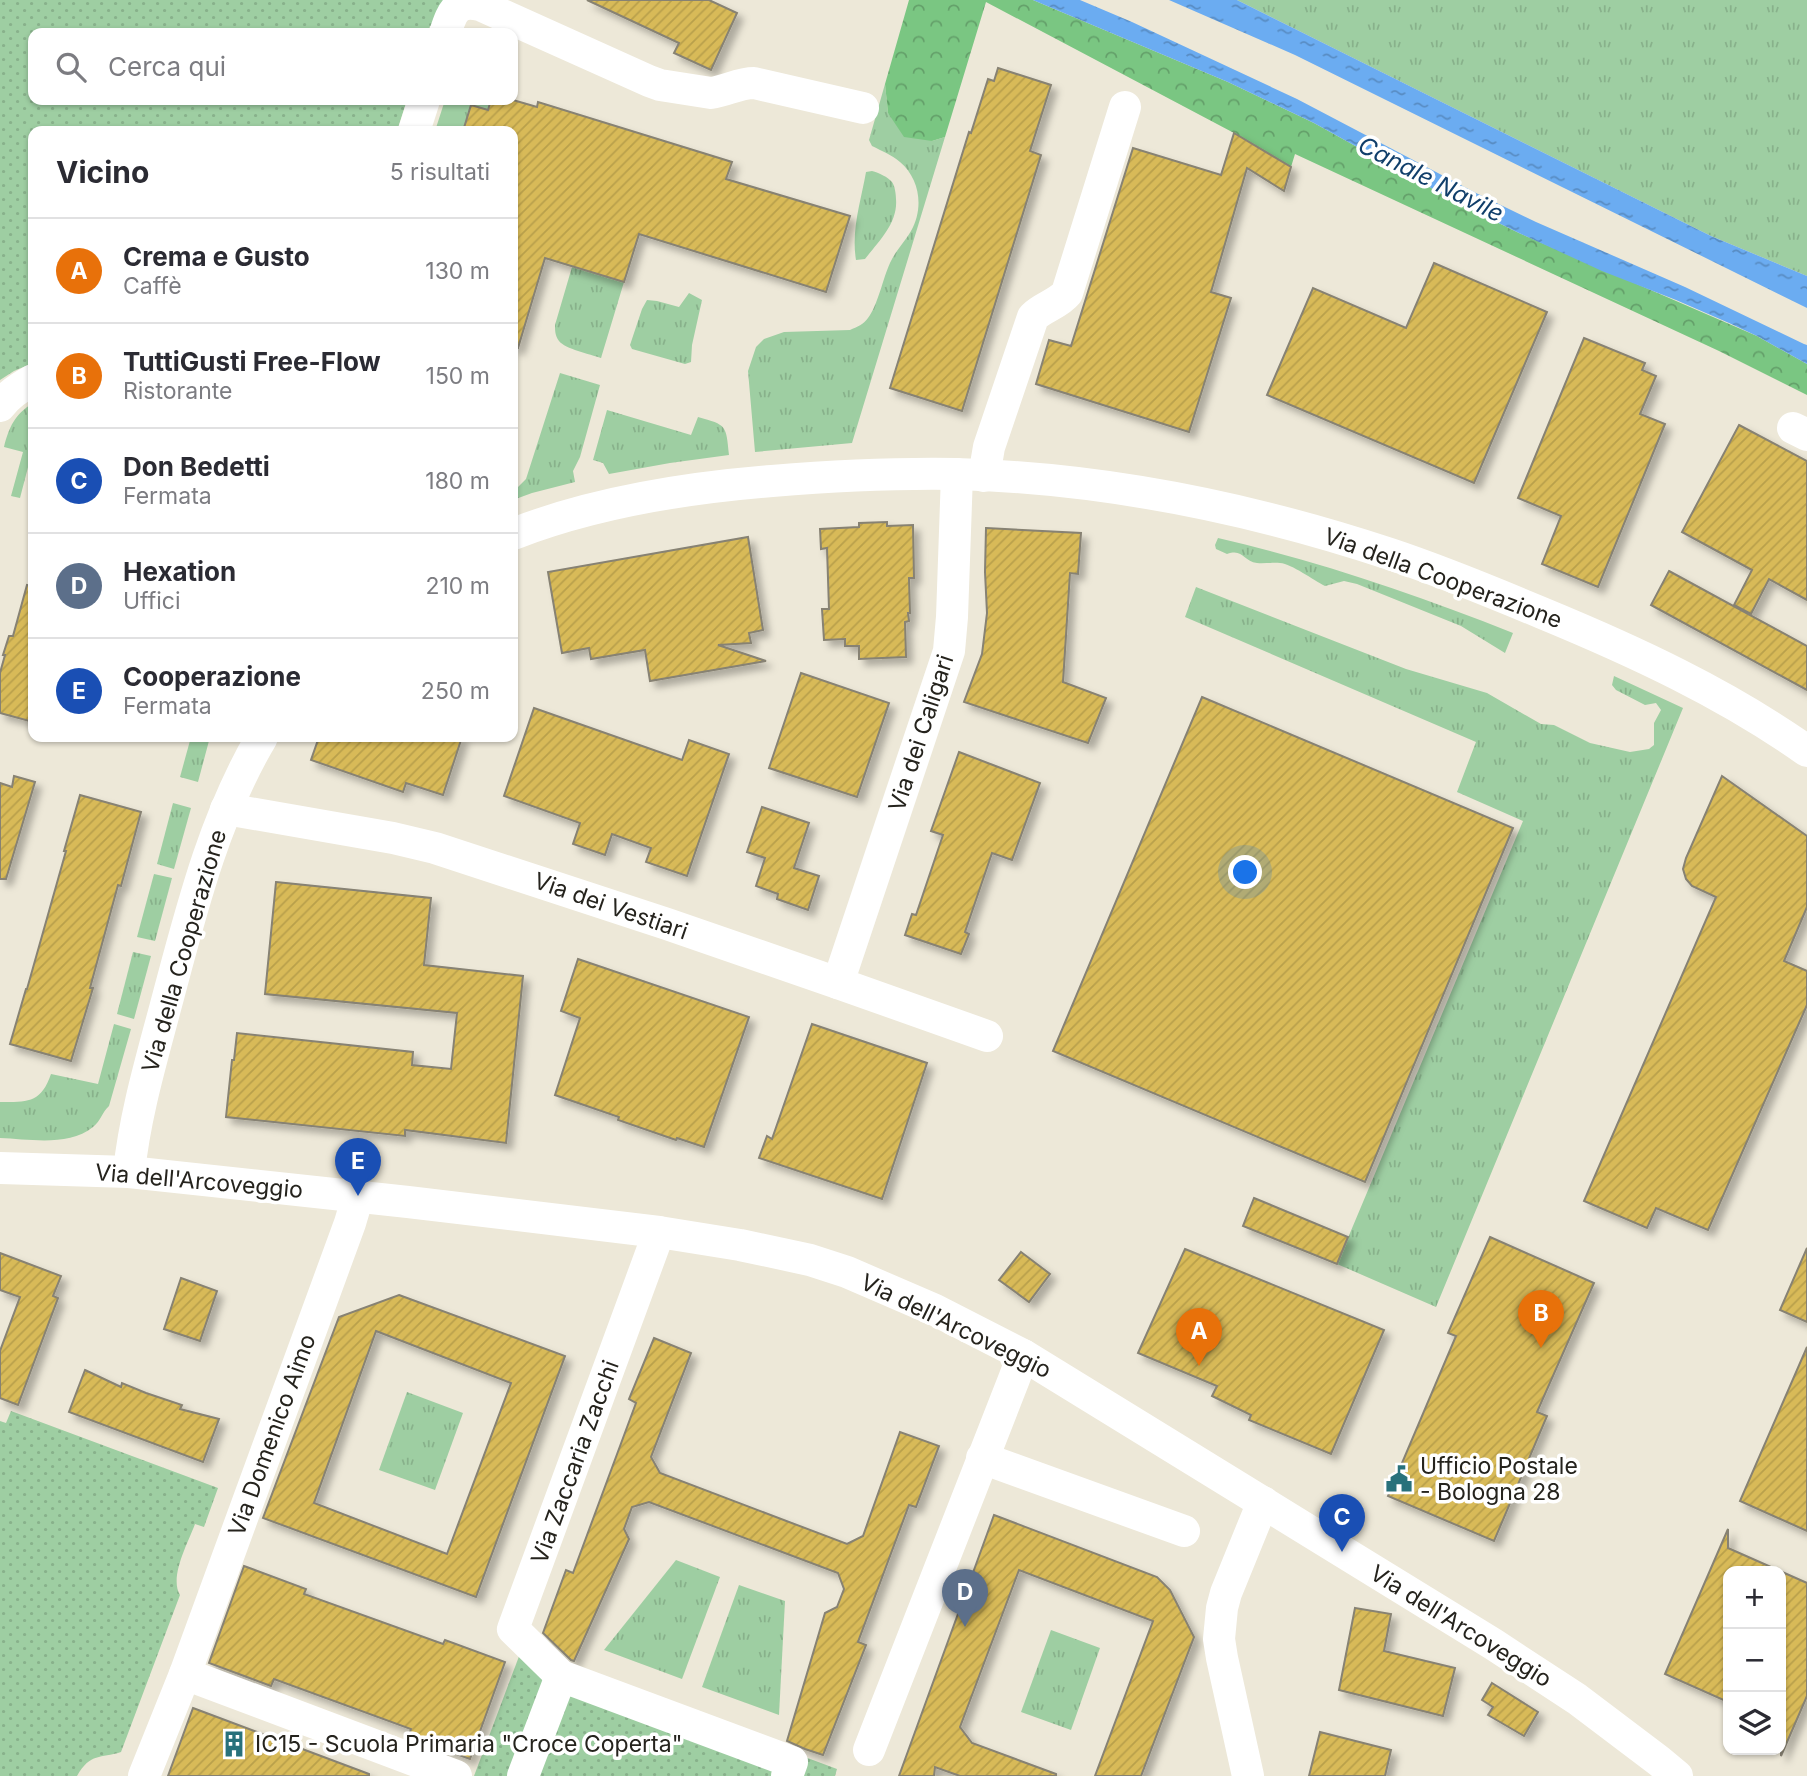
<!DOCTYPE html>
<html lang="it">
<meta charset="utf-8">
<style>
body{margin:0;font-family:Inter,sans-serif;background:#f7f7f7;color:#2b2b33}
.controls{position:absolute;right:21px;bottom:21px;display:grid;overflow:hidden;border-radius:14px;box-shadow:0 2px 5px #0004}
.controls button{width:63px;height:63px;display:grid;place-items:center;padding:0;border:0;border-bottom:2px solid #e1e1e2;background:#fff;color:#2b2b33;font:35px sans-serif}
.you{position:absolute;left:1246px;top:873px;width:24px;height:24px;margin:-18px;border:5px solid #fff;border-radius:50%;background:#1a73e8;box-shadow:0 0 0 10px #1a73e833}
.badge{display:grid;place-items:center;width:46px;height:46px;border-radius:50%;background:#111827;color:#fff;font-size:23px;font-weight:700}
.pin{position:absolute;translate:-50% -58px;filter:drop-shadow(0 2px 4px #0008)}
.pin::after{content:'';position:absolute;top:37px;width:24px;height:21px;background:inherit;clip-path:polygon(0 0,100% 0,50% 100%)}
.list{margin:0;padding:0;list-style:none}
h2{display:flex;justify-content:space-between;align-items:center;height:91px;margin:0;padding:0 28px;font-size:30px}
h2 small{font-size:23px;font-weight:400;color:#7c7c81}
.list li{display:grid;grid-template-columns:46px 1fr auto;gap:21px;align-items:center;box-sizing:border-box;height:105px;padding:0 28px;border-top:2px solid #e1e1e2}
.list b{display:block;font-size:26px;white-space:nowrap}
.list p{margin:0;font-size:23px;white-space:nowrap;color:#7c7c81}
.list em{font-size:23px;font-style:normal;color:#7c7c81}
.icon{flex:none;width:38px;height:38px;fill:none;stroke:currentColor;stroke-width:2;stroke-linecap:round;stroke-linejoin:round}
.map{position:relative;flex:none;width:1807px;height:1776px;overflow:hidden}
.search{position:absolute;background:#fff;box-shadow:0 2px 5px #0004;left:28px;top:28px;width:490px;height:77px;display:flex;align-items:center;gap:18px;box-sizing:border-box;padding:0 24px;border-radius:14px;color:#7c7c81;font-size:26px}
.panel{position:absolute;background:#fff;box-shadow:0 2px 5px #0004;left:28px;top:126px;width:490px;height:616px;border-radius:14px}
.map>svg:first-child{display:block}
.grass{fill:url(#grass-tufts)}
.forest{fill:url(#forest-crowns)}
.park{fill:url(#park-dots)}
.water{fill:url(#water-ripples)}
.building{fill:url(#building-hatch);stroke:#878273;stroke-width:2;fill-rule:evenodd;filter:url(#shadow)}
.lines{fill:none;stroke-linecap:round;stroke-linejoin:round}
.minor{stroke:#fff;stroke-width:32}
.labels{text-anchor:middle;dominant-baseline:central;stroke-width:7;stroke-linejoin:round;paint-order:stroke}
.street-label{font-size:23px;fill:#25231d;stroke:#fff}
.poi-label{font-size:23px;fill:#25231d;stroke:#fff;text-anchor:start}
.water-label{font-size:24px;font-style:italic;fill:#103e6a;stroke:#fff}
</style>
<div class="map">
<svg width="1807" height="1776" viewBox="0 0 1807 1776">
<defs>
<pattern id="grass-tufts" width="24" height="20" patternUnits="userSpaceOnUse" patternTransform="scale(1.75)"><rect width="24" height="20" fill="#9ecea2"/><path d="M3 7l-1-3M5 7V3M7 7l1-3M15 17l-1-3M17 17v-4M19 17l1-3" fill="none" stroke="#88b18b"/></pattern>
<pattern id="forest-crowns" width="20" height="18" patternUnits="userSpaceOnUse" patternTransform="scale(1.75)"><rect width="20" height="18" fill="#7ac682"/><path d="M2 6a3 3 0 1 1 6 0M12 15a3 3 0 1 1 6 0" fill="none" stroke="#64a06a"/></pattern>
<pattern id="park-dots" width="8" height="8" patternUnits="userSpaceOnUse" patternTransform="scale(1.75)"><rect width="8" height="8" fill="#9ecea2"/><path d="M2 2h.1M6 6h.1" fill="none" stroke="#88b18b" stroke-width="1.8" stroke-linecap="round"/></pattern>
<pattern id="water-ripples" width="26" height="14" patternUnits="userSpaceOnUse" patternTransform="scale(1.75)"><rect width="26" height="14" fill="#6bacf1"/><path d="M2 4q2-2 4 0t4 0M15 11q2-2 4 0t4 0" fill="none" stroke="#588cc3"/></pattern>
<pattern id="building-hatch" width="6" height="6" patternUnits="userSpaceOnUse" patternTransform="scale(1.75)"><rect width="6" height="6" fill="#d8ba58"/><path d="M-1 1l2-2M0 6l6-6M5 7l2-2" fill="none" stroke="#b9a04c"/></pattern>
<filter id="shadow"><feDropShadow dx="6" dy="6" stdDeviation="3.5" flood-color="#0004"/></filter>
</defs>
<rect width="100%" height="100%" fill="#ede8d8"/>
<g class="grass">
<path d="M1237,0H1807V276L1711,236Z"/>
<path d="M885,84L888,113L932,141L945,137L852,443L755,452L748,371L756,347L764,339L784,332L850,330C857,327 864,324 868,318C878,305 883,278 890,263C896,250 904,243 911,231C924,208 920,179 900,162C892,155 882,151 872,146L869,140Z"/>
<path d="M445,100H491L488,110L471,105L463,131H435Z"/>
<path d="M872,171C879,173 888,177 892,182C895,186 896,195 896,199C898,223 879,241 865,259L856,260C851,230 861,201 866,172Z"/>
<path d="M572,267L624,282L601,358C590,354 565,349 559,341C555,336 555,330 555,325Z"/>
<path d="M689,293L702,300L692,345L691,362L685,364L632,349L630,345L642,309L647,300L657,301L679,307Z"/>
<path d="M560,373L600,385L580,457L573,471L575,482L532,493L513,500V490L517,488L526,479Z"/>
<path d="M33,403V448L20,498L11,496L23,452L4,447C9,427 15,414 33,403Z"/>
<path d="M607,410L691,435L698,417C727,425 726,425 729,455L670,463L609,474L603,463L593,460Z"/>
<path d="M1218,538C1321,562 1415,594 1513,633L1505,653L1461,626L1357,584L1344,581L1325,586C1313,580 1292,564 1280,563C1272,562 1264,564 1257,563C1243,561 1243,548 1227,554L1216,549L1215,545Z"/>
<path d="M1196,587L1406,669L1487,693L1541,724L1554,725L1590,743L1630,752L1649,749L1654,745V723L1661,710L1656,703L1645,705L1616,690L1612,685L1614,676L1683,708L1436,1307L1337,1264L1523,821L1457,792L1476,742L1185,617Z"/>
<path d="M191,737H210L198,782L180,777Z"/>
<path d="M173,803L191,808L174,869L157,864Z"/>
<path d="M154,874L172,878L155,941L137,937Z"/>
<path d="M133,952L151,956L134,1019L117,1014Z"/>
<path d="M114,1024L131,1029L109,1106C102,1112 101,1121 93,1127C68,1147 29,1139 0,1138V1102C28,1102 41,1103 51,1074L98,1084Z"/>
<path d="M407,1392L463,1413L435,1490L379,1470Z"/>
<path d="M676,1560L720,1577L682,1679L604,1650Z"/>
<path d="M739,1585L785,1601L779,1715L702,1687Z"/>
<path d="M1051,1630L1100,1648L1071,1730L1021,1712Z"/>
</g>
<path class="forest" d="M909,0H1033L1228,82L1314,123L1460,204L1519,233L1757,336L1807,364V395L1719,351L1295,154L1291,167L1234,133L986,2L945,137L932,141L904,137L888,113L885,84Z"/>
<g class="park">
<path d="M0,0H446L434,26H430L428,33H33V100H407L397,131H33V363L14,371L0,380Z"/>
<path d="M11,1411L218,1488L204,1527L195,1524C188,1543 169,1577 180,1595L121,1752C100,1759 91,1752 77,1776H0V1421L6,1423Z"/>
<path d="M521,1651L837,1769L835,1776H474Z"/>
</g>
<g class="water">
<path d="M1033,0H1080L1132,22L1297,99L1476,193L1536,222L1685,287L1804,344L1807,345V364L1757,336L1729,323L1676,300L1602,271L1519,233L1460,204L1314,123L1228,82Z"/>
<path d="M1169,0H1237L1711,236L1807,276V308L1295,55Z"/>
</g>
<g class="building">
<path d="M587,0H709L737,13L711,70L674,53L679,43Z"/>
<path d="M998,68L1051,85L1030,151L1041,155L962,411L890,388L969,132L971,133L988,79L994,81Z"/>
<path d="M491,100H513L537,107L538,102L732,162L726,179L850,216L826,292L639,234L624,282L545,258L518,348H513V131H463L471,105L488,110Z"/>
<path d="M1234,133L1291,167L1284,191L1247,168L1211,292L1231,298L1189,432L1036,384L1049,340L1071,346L1133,148L1221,175Z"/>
<path d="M1434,263L1547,312L1474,483L1267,395L1313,288L1406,328Z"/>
<path d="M1584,338L1645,363L1642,370L1656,376L1640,414L1665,424L1598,587L1542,564L1561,516L1518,498Z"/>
<path d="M1739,425L1807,461V600L1769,579L1751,614L1734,605L1752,570L1682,532Z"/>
<path d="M887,522V526L913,525L914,578H909L910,613H908L909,621L905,622L906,657L859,659V646H845V639L824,640L822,609H829L827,548L821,549L820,529L859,527V523Z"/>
<path d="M986,528L1081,533L1078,574L1070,573L1063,682L1106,698L1088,743L964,702L982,654L987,613L985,572Z"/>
<path d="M748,537L763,630L749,633L751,643L718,645L766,661L650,681L645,650L591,659L589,648L562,653L548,572Z"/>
<path d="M1669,571L1807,646V690L1651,605Z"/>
<path d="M27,585L33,586V722L0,713V673L5,655H3L9,636H13Z"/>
<path d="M801,673L889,703L857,797L769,768Z"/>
<path d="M1202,697L1513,828L1365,1182L1053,1051Z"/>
<path d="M534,708L682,760L689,740L729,754L687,876L646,862L651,848L612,834L605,855L573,844L580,823L504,796Z"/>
<path d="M319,737H462L443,795L406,783L403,792L311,760Z"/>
<path d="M959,752L1040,783L1012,860L992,853L965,932L969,934L961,954L905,935L912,914L916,915L943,835L931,831Z"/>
<path d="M14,776L35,782L6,879H0V783L12,787Z"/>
<path d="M1722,776L1807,836V907L1784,961L1807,971V1005L1708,1230L1656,1208L1647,1228L1584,1201L1716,897L1692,886L1686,879L1683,869L1686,858Z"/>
<path d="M80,795L141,812L121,886L118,885L90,988H93L71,1061L10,1044L26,989H27L66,851H64Z"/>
<path d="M762,807L809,823L794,868L819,876L808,910L777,899L778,894L756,886L765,858L747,852Z"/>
<path d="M276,882L431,898L424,965L523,976L506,1143L405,1130V1136L226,1117L232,1060H234L237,1033L413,1052L412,1065L451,1069L457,1013L265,994Z"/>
<path d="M578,959L749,1017L704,1147L677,1138L676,1140L618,1120L619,1117L555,1095L580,1018L561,1011Z"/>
<path d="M812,1024L927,1063L882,1199L759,1158L767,1136L772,1139Z"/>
<path d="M1254,1198L1348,1237L1337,1264L1243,1226Z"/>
<path d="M1490,1237L1594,1283L1537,1412L1547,1416L1494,1541L1388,1496L1456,1336L1448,1333Z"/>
<path d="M1807,1248V1322L1780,1310Z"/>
<path d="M1185,1249L1384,1330L1331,1454L1249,1420L1251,1415L1212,1396L1217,1386L1138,1353Z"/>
<path d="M1021,1252L1050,1274L1029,1302L999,1280Z"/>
<path d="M0,1253L61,1276L53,1296L58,1298L18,1405L0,1398V1351L20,1297L0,1290Z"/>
<path d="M181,1278L217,1291L200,1341L164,1329Z"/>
<path d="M399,1295L565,1356L476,1597L263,1518L339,1317ZM376,1331L511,1383L447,1554L314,1503Z"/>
<path d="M654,1338L691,1353L651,1457L660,1473L847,1544L863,1536L900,1432L939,1446L916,1507L909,1505L858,1642L866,1645L823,1755L805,1749L787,1741L825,1613L837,1607L844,1589L838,1573L649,1502L632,1507L624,1529L629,1539L574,1661L571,1660L543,1633L566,1570L573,1573L636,1403L629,1399Z"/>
<path d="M1807,1347V1531L1740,1501Z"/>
<path d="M85,1370L121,1387L122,1383L146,1393L182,1405L180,1409L219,1419L203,1462L69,1412Z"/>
<path d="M994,1515L1157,1577L1170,1590L1194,1637L1141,1776H1095L1153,1621L1019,1570L960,1727L972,1743L1056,1774V1776H960L935,1767L934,1776H899Z"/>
<path d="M1728,1529V1548L1807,1583V1696L1781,1756V1571H1728V1702L1665,1674Z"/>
<path d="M244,1566L306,1589L304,1594L443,1644L445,1640L505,1662L470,1759L408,1737L411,1729L274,1679L271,1686L209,1663Z"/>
<path d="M1355,1608L1391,1614L1384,1651L1455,1668L1443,1716L1339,1690Z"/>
<path d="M1492,1683L1538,1712L1524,1736L1488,1715L1493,1707L1482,1700Z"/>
<path d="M193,1708L369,1774V1776H168Z"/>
<path d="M1320,1732L1391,1750L1385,1776H1309Z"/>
</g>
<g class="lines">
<g class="minor">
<path d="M445,33C452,13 455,0 480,5L649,81L660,85L711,93C726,91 739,83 754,83L863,108"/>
<path d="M414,131L424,100"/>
<path d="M0,406C9,394 20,387 33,380"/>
<path d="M1793,428L1807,435"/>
<path d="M984,476L989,447L1033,317C1043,307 1058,304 1067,293L1125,107"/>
<path d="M513,534C595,502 684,488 772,481C833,476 894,473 956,474C1102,478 1251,508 1390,554C1441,571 1492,592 1542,613C1634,651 1725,693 1807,751"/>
<path d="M226,809L393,838L435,848L667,924L838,983L987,1036"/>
<path d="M838,983L949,651L952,617L957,474"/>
<path d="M0,1168L129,1172L408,1202L659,1232L740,1245L810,1260L847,1272L935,1310L1023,1355L1493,1644L1577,1699L1659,1761L1677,1776"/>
<path d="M129,1172C135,1114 152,1058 167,1001C191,911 214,818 262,737"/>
<path d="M982,1458L1184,1531"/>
<path d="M185,1674L456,1776"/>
<path d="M561,1676L513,1629L659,1232"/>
<path d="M869,1750L1014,1379L1023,1355"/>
<path d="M144,1776L185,1674L350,1223L358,1196"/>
<path d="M523,1776L561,1676L792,1762L787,1776"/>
<path d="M1248,1776L1222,1658L1219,1639L1222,1608L1226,1593L1263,1502"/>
</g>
</g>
<defs>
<g id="civic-bare" transform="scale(2.1)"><path d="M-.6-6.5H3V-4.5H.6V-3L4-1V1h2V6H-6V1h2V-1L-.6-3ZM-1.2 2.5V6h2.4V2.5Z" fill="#28717b" stroke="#fff" stroke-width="2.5" paint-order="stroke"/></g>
<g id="building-bare" transform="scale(2.1)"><path d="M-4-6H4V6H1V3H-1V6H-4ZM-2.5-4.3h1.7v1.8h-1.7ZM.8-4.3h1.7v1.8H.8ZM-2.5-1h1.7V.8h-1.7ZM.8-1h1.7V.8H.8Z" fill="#28717b" stroke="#fff" stroke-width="2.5" paint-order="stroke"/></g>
</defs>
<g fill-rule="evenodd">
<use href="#civic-bare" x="1399" y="1479"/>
<use href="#building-bare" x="234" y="1744"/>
</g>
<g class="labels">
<g class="street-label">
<text transform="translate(1443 578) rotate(20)">Via della Cooperazione</text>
<text transform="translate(921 733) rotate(-72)">Via dei Caligari</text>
<text transform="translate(611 906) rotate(19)">Via dei Vestiari</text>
<text transform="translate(184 951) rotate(-74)">Via della Cooperazione</text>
<text transform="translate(199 1181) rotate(5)">Via dell'Arcoveggio</text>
<text transform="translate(956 1326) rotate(26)">Via dell'Arcoveggio</text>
<text transform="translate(272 1435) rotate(-70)">Via Domenico Aimo</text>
<text transform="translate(575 1462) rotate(-70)">Via Zaccaria Zacchi</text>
<text transform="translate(1461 1626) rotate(32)">Via dell'Arcoveggio</text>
</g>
<g class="poi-label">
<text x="1420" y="1466">Ufficio Postale<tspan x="1420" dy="26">- Bologna 28</tspan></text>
<text x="255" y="1744">IC15 - Scuola Primaria "Croce Coperta"</text>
</g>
<g class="water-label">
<text transform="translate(1431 179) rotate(27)">Canale Navile</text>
</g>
</g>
</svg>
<div class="controls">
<button>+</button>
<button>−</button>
<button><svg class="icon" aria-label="layers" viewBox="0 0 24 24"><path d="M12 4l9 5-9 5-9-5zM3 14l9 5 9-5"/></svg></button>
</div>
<div class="you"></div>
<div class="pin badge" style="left:1199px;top:1366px;background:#e8710a">A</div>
<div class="pin badge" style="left:1541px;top:1348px;background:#e8710a">B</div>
<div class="pin badge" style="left:1342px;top:1552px;background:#1a4fb4">C</div>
<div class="pin badge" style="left:965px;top:1627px;background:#5c6f8a">D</div>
<div class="pin badge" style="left:358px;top:1196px;background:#1a4fb4">E</div>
<div class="search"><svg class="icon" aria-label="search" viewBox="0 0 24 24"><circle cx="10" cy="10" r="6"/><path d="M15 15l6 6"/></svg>Cerca qui</div>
<section class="panel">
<h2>Vicino<small>5 risultati</small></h2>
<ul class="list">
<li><span class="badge" style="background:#e8710a">A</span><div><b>Crema e Gusto</b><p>Caffè</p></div><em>130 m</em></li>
<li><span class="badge" style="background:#e8710a">B</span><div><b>TuttiGusti Free-Flow</b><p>Ristorante</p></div><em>150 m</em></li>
<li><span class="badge" style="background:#1a4fb4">C</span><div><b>Don Bedetti</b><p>Fermata</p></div><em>180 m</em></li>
<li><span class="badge" style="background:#5c6f8a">D</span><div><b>Hexation</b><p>Uffici</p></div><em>210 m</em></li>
<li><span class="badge" style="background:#1a4fb4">E</span><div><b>Cooperazione</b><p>Fermata</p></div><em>250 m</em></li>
</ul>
</section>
</div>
